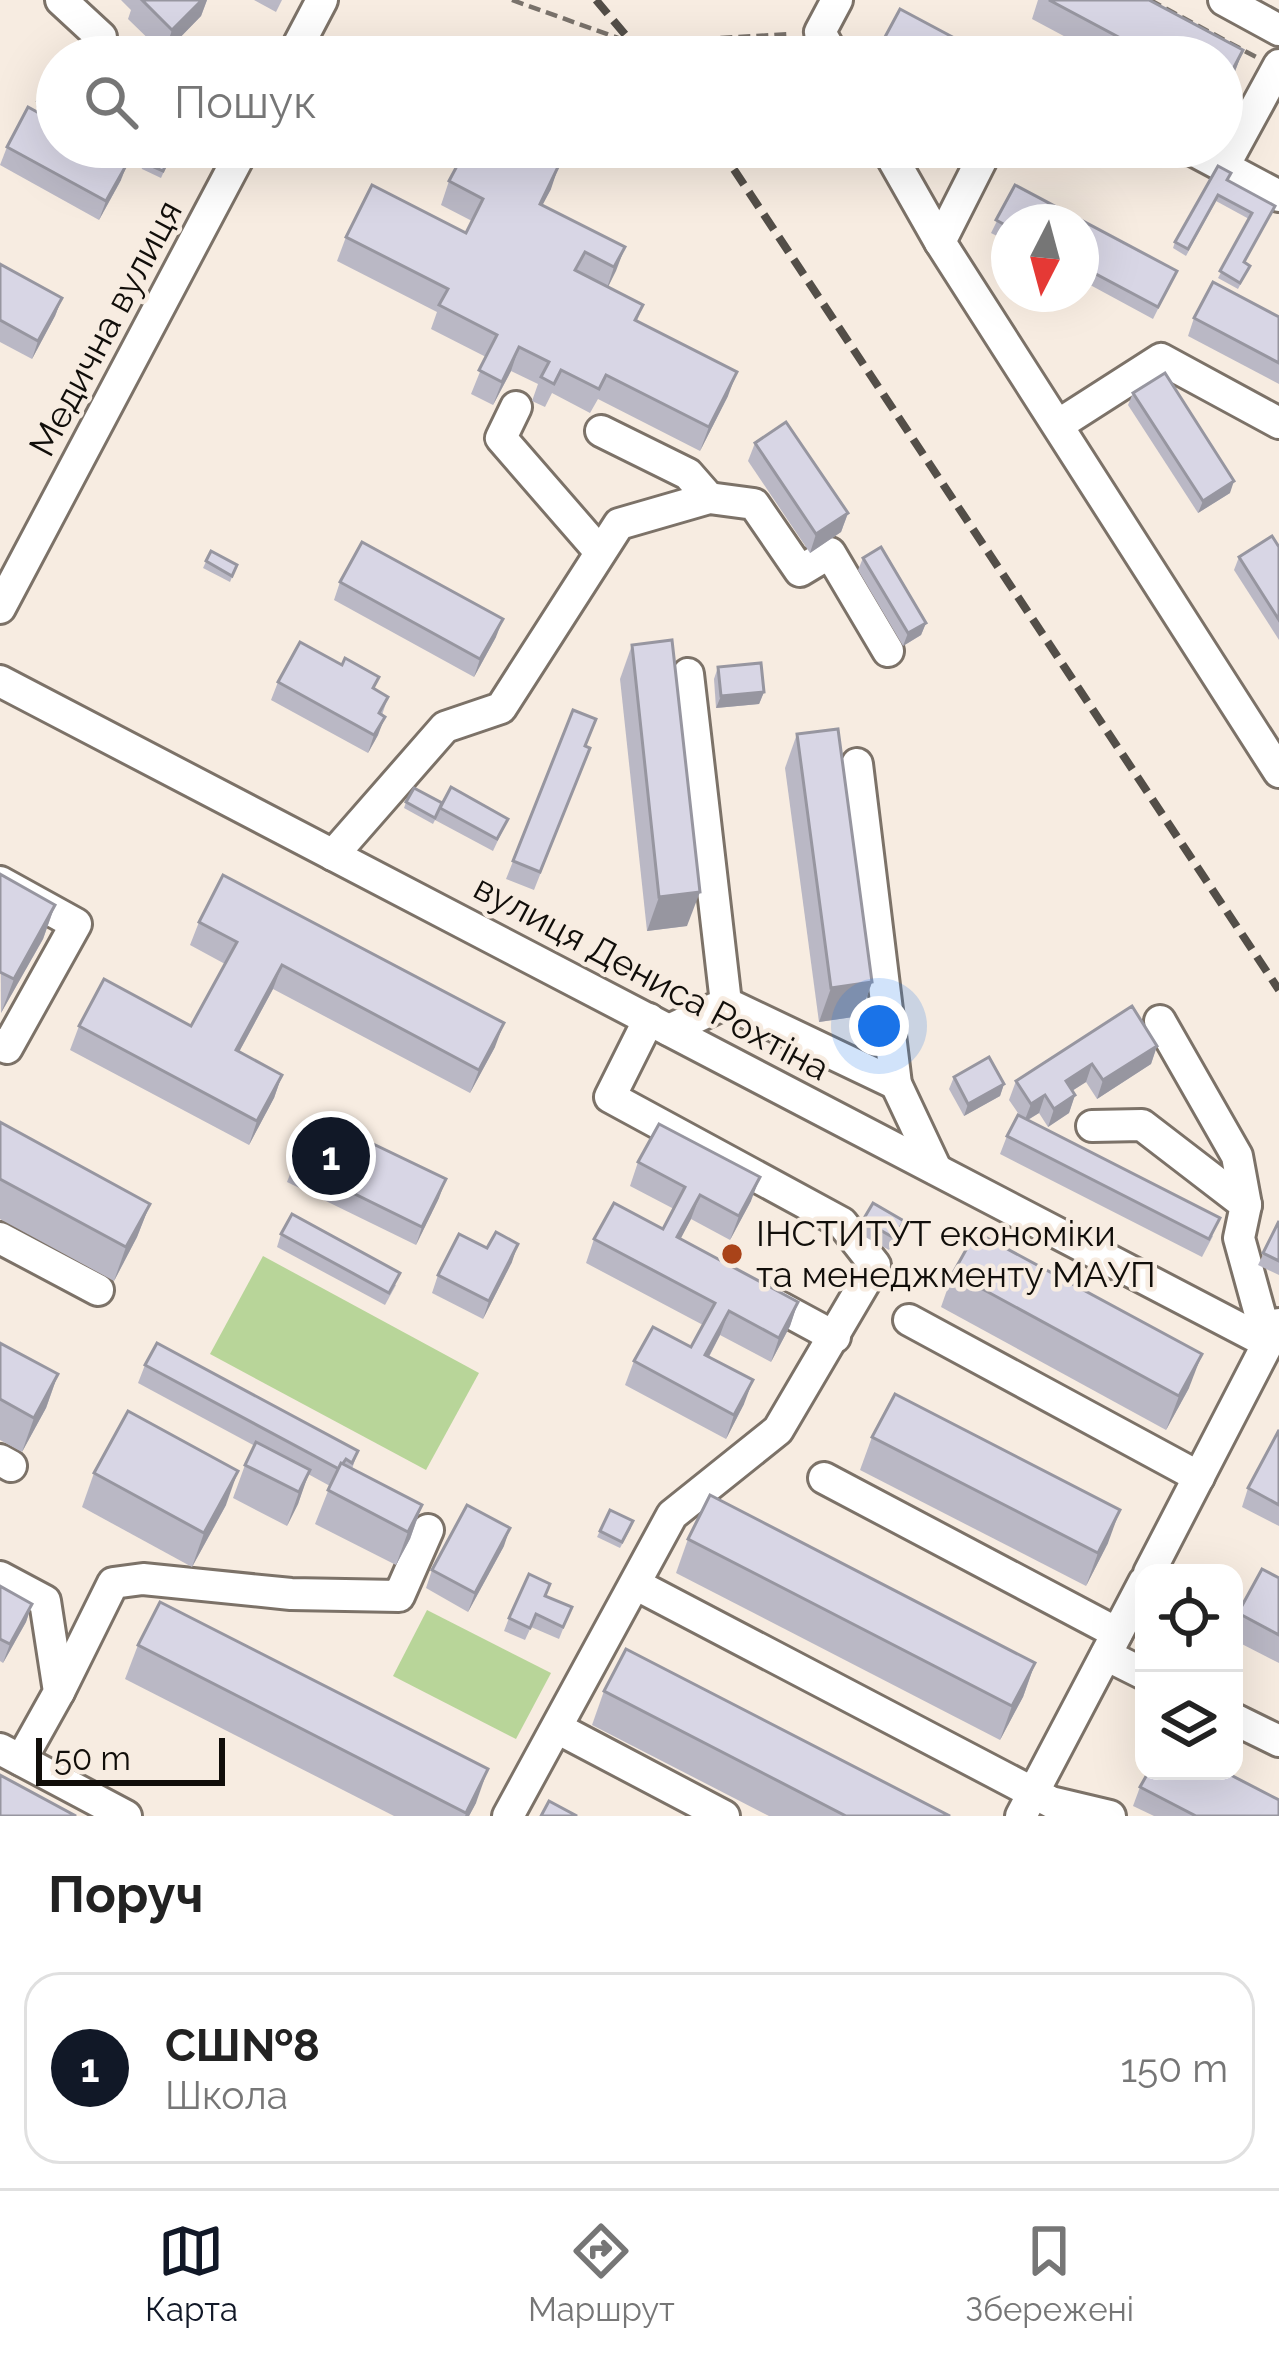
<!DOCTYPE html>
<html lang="uk">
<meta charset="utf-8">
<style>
body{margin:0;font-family:Raleway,sans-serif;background:#f6f6f6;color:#222}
.controls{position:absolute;right:36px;bottom:36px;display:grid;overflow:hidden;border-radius:24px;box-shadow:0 12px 48px #0002}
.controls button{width:108px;height:108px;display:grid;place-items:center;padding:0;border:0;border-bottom:3px solid #e0e0e0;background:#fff;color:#222;font:60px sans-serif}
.compass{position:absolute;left:991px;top:204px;width:108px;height:108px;border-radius:50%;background:#fff;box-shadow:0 12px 48px #0002;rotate:186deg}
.scale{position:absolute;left:36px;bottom:30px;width:189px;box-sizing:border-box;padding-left:12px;border:6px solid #110e0a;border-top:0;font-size:33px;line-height:42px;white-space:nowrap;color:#110e0a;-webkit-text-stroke:9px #f7ece1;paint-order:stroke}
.you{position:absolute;left:879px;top:1026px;width:42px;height:42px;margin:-30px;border:9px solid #fff;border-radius:50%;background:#1a73e8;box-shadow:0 0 0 18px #1a73e833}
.badge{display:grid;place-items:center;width:78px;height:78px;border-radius:50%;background:#111827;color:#fff;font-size:39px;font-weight:700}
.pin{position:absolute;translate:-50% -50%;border:6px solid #fff;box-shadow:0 3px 12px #0006}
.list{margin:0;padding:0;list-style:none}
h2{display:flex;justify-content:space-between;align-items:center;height:156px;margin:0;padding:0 48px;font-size:51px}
h2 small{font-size:39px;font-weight:400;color:#767676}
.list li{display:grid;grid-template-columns:78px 1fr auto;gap:36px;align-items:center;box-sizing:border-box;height:192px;margin:0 24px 24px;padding:0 24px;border:3px solid #e0e0e0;border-radius:36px}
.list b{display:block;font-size:45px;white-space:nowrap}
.list p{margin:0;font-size:39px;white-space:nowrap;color:#767676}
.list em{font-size:39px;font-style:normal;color:#767676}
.icon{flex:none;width:66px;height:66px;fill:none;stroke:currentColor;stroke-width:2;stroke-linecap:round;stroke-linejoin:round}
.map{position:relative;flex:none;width:1279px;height:1816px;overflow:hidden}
.search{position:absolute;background:#fff;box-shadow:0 12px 48px #0002;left:36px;right:36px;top:36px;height:132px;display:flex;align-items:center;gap:30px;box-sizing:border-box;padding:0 42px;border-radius:66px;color:#767676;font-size:45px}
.sheet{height:372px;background:#fff}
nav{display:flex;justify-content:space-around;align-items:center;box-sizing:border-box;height:168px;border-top:3px solid #e0e0e0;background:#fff;font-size:33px;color:#767676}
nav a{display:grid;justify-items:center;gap:6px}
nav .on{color:#111827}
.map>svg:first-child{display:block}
.green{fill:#b8d599}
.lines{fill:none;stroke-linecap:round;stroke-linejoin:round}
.minor-casing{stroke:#7c7268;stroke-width:36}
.path{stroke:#79726b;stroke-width:4.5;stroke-dasharray:12 6;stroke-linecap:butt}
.minor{stroke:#fff;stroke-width:30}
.rail{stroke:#534e48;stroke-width:8;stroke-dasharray:18 9;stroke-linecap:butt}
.wall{fill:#bab8c5}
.shaded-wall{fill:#9796a0}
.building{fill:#d8d6e5;stroke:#9796a0;stroke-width:3}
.poi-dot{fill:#a94319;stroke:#f7ece1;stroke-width:4.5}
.labels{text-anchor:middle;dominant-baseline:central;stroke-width:9;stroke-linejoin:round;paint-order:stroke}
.street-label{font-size:36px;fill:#110e0a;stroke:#f7ece1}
.poi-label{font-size:36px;fill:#110e0a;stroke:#f7ece1;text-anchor:start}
</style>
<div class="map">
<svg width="1279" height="1816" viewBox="0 0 1279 1816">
<rect width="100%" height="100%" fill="#f7ece1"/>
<g class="green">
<path d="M263,1256L479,1373L426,1470L210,1354Z"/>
<path d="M427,1610L551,1673L516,1739L393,1676Z"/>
</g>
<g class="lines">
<g class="minor-casing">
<g id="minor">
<path d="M61,0L101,37"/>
<path d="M1224,0L1279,30"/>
<path d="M292,57L322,0"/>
<path d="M834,57L820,32L837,0"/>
<path d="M886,147L940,242L1279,772"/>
<path d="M1187,147L1279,196"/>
<path d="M1224,166L1279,65"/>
<path d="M940,242L988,147"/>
<path d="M516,407L501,438L600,552"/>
<path d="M1058,425L1161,359L1279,423"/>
<path d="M601,431L688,474L709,498"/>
<path d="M0,608L244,147"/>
<path d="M0,681L1268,1343L1149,1573"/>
<path d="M857,764L896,1084L936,1169"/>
<path d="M333,855L445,727L501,708L619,524L709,498L754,504L800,571L830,553L888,651"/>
<path d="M0,882L76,924L7,1048L0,1044"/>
<path d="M726,1003L896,1084"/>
<path d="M1160,1021L1237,1156L1246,1205"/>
<path d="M669,1030L726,1003L688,674"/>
<path d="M1092,1126L1142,1125L1246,1205L1239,1238L1268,1343L1279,1324"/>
<path d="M0,1238L98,1290"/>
<path d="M761,1297L835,1337"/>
<path d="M909,1320L1199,1477"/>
<path d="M0,1460L11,1466"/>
<path d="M824,1478L1117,1633"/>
<path d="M0,1577L45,1601L59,1692L21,1760"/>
<path d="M637,1585L1051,1802L1110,1816"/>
<path d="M1106,1655L1144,1674"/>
<path d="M59,1692L113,1583L143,1579L291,1594L399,1596L428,1530"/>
<path d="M1234,1719L1279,1741"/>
<path d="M557,1728L724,1816"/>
<path d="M0,1749L126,1816"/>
<path d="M508,1816L672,1515L778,1430L875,1265L842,1223L610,1097L649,1019"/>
<path d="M1021,1816L1144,1582"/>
</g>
</g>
<g class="path">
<path d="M512,0L632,43L792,34"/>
<path d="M1150,0L1256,57"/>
</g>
<use href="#minor" class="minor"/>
<g class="rail">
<path d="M596,0L644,57"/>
<path d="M719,147L1279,990"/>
</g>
</g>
<g class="wall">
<path d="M121,0H207L201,16L164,54L128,19L131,10Z"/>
<path d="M254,0H282L276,12Z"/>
<path d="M1038,0H1149L1243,50L1234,74L1222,97V57H1103L1032,19Z"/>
<path d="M57,83V117L36,107L38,101Z"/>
<path d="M7,147L121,180L99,220L0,165Z"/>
<path d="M118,147H198L189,164L172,154L161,178L142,169L138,157Z"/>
<path d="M1228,179L1272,213L1244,263L1247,272L1238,289L1218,278L1249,219L1216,201L1186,256L1173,248L1175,242Z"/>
<path d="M449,181L551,189L542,205L625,247L608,287L643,305L637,321L728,396L700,451L598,399L590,413L552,393L545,407L532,401L538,384L511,371L493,405L471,394L486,357L431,329L437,312L337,261L346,237L466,233L472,221L441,205Z"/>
<path d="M1015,185L1177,271L1153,319L1081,280V222H1009V242L991,233Z"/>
<path d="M0,264L62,298L55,316L32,359L0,342Z"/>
<path d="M1279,317V384L1188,336L1194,318Z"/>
<path d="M1133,393L1230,493L1198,513L1128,405Z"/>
<path d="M755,443L848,513L841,532L810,553L748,461Z"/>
<path d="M1279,547V640L1234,570L1239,557Z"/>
<path d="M211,551L237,565L230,582L203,568Z"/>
<path d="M863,558L926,623L921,635L903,646L858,570Z"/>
<path d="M340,582L496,637L474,677L334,600Z"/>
<path d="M632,645L687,926L647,931L620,679Z"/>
<path d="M718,667L764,692L759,704L716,708L714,679Z"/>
<path d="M278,682L375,689L388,697L382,715L378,735L368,753L271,700Z"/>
<path d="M573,710L585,746L590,748L534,890L506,879Z"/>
<path d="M797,734L872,982L860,1016L819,1022L785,768Z"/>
<path d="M406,802L442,803L508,819L493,851L435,820L433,824L404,808Z"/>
<path d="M0,874L55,905L43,939L1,1013Z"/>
<path d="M199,922L495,1047L470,1093L273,989L239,1052L282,1075L274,1098L249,1145L70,1050L79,1026H191L225,964L190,945Z"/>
<path d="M1157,1046L1151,1064L1097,1099L1086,1082L1072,1091L1075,1095L1069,1113L1048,1127L1039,1113L1028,1120L1213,1236L1202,1257L1000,1154L1007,1136L1020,1116L1009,1100L1016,1081Z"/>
<path d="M954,1077L1004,1084L1000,1096L964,1116L949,1089Z"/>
<path d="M0,1122L150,1204L137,1237L114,1281L0,1219Z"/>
<path d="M638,1162L751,1201L730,1240L691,1219L680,1239L798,1302L790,1326L771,1362L720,1335L709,1357L744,1404L726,1439L625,1385L634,1361L691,1347L703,1325L586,1263L594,1239L663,1229L674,1209L630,1186Z"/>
<path d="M294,1164L439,1198L416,1245L287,1182Z"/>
<path d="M863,1220L904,1221L889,1250L858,1233Z"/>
<path d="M1279,1221V1275L1258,1265Z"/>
<path d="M281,1234L396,1285L385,1305L277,1247Z"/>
<path d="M512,1262L483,1319L432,1293L438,1275Z"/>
<path d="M953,1273L1189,1388L1166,1430L941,1307Z"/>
<path d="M0,1343L58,1374L46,1408L22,1452L0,1440Z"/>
<path d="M145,1365L358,1451L352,1469L422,1505L410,1539L396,1565L315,1524L330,1486L308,1474L298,1504L287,1526L233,1498L245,1465L255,1446L138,1383Z"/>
<path d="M1279,1430V1526L1242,1507L1248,1488Z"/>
<path d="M872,1437L1108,1543L1086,1586L860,1470Z"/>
<path d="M94,1473L226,1505L192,1567L82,1507Z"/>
<path d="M610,1510L631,1528L620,1548L597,1537Z"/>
<path d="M688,1539L1035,1663L1023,1697L1000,1740L676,1573Z"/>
<path d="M504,1546L468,1612L426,1588L432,1570Z"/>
<path d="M1279,1578V1663L1234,1640V1623L1238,1613Z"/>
<path d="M0,1586L32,1604L26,1622L3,1663L0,1661Z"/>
<path d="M546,1596L567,1619L559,1639L531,1627L525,1640L504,1631L509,1618Z"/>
<path d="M138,1645L476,1803L469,1816H394L125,1679Z"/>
<path d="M604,1691L950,1816H769L592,1725Z"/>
<path d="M1140,1787L1279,1816H1154L1133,1806Z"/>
</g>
<g class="shaded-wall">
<path d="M202,0H207L201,16L164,54L172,30Z"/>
<path d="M1243,50L1234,74L1222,97V90Z"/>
<path d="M128,162L121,180L99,220L106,201Z"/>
<path d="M559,165L551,189L531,227L540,204Z"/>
<path d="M625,247L616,271L606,291L614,267Z"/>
<path d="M62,298L55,316L32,359L38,341Z"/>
<path d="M519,347L511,371L493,405L502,382Z"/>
<path d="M737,372L728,396L700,451L709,427Z"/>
<path d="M1234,481L1230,493L1198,513L1203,501Z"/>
<path d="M848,513L841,532L810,553L816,534Z"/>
<path d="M503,619L496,637L474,677L480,659Z"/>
<path d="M926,623L921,635L903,646L908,633Z"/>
<path d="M764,692L759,704L716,708L721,696Z"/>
<path d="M385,717L378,735L368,753L374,735Z"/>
<path d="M700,892L687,926L647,931L659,897Z"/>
<path d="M55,905L43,939L1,1013L14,979Z"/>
<path d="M282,965L273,989L227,1074L236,1050Z"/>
<path d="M872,982L860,1016L819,1022L831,988Z"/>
<path d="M504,1023L495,1047L470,1093L479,1070Z"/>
<path d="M1157,1046L1151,1064L1097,1099L1103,1080Z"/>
<path d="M1092,1064L1086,1082L1059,1099L1066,1081Z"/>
<path d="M282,1075L274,1098L249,1145L257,1121Z"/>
<path d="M1004,1084L1000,1096L964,1116L968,1104Z"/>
<path d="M1045,1095L1039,1113L1024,1122L1031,1104Z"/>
<path d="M1075,1095L1069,1113L1048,1127L1054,1109Z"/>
<path d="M760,1177L751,1201L730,1240L739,1216Z"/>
<path d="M446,1179L439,1198L416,1245L422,1227Z"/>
<path d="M700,1195L691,1219L669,1261L677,1237Z"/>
<path d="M150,1204L137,1237L114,1281L126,1247Z"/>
<path d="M518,1244L512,1262L483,1319L489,1301Z"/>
<path d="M798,1302L790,1326L771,1362L779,1338Z"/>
<path d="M729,1311L720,1335L697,1379L705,1355Z"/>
<path d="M1202,1354L1189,1388L1166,1430L1179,1396Z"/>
<path d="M58,1374L46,1408L22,1452L34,1418Z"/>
<path d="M753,1380L744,1404L726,1439L734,1415Z"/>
<path d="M310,1470L298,1504L287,1526L299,1492Z"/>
<path d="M238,1471L226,1505L192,1567L204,1533Z"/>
<path d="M422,1505L410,1539L396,1565L408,1532Z"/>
<path d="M1120,1510L1108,1543L1086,1586L1098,1553Z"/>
<path d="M510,1528L504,1546L468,1612L475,1593Z"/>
<path d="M32,1604L26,1622L3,1663L10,1644Z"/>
<path d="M1035,1663L1023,1697L1000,1740L1012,1706Z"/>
<path d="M488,1769L476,1803L469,1816H465Z"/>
</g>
<g class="building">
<path d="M142,0H202L172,30Z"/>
<path d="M1049,0H1149L1243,50L1222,90V57H1156Z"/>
<path d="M900,9L990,57H890L878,50Z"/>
<path d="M99,44L112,57H85Z"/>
<path d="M57,83V110L38,101Z"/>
<path d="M28,107L57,123V147H101L128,162L106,201L7,147Z"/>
<path d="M133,147H197L191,157L174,148L163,171L145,163L141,151Z"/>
<path d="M467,147H524L559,165L540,204L625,247L614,267L585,252L575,270L643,305L635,320L737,372L709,427L606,375L599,389L561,370L554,384L541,377L549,362L519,347L502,382L479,370L497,335L439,305L448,289L346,237L372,185L466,233L483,199L449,181Z"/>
<path d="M1218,166L1231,173L1227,180L1275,206L1244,262L1250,266L1240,283L1220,271L1252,213L1218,195L1188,249L1175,242Z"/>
<path d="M1015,185L1177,271L1158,307L1081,266V222H1009V227L996,220Z"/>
<path d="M0,264L62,298L38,341L0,320Z"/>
<path d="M1213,282L1279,317V363L1194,318Z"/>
<path d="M1165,373L1234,481L1203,501L1133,393Z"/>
<path d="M786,422L848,513L816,534L755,443Z"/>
<path d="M1272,536L1279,547V620L1239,557Z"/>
<path d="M362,542L503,619L480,659L340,582Z"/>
<path d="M881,547L926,623L908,633L863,558Z"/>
<path d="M211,551L237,565L232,576L206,561Z"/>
<path d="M672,640L700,892L659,897L632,645Z"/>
<path d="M300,642L342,665L345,658L379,677L373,688L388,697L379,713L385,717L374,735L278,682Z"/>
<path d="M761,663L764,692L721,696L718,667Z"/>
<path d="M573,710L596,719L585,746L590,748L540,872L513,861Z"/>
<path d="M838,729L872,982L831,988L797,734Z"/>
<path d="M451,787L508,819L497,839L440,808Z"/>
<path d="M414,788L442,803L435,818L406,802Z"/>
<path d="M0,874L55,905L14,979L0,972Z"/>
<path d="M223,875L504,1023L479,1070L282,965L236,1050L282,1075L257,1121L79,1026L104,979L191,1026L237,942L199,922Z"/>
<path d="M1132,1006L1157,1046L1103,1080L1092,1064L1066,1081L1075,1095L1054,1109L1045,1095L1031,1104L1016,1081Z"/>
<path d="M989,1057L1004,1084L968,1104L954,1077Z"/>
<path d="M1018,1115L1220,1218L1209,1239L1007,1136Z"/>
<path d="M317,1117L446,1179L422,1227L294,1164Z"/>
<path d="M0,1122L150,1204L126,1247L0,1179Z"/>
<path d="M659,1124L760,1177L739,1216L700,1195L677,1237L798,1302L779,1338L729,1311L705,1355L753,1380L734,1415L634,1361L653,1327L691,1347L715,1303L594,1239L614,1203L663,1229L685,1187L638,1162Z"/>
<path d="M873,1203L904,1221L894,1238L863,1220Z"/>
<path d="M292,1214L400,1273L389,1293L281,1234Z"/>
<path d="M1279,1221V1261L1263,1253Z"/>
<path d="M496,1232L518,1244L489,1301L438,1275L459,1234L487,1248Z"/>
<path d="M976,1232L1202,1354L1179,1396L953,1273Z"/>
<path d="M0,1343L58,1374L34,1418L0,1399Z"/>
<path d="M157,1343L358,1451L352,1463L346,1459L339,1469L145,1365Z"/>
<path d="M895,1394L1120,1510L1098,1553L872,1437Z"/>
<path d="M128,1411L238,1471L204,1533L94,1473Z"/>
<path d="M1279,1430V1505L1248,1488Z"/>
<path d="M256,1442L310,1470L299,1492L245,1465Z"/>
<path d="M341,1463L422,1505L408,1532L328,1490Z"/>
<path d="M710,1495L1035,1663L1012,1706L688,1539Z"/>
<path d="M467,1505L510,1528L475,1593L432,1570Z"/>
<path d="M610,1510L633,1521L622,1542L600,1531Z"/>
<path d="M1262,1569L1279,1578V1635L1238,1613Z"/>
<path d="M529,1574L550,1584L545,1596L572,1607L563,1627L536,1614L530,1628L509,1618Z"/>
<path d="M0,1586L32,1604L10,1644L0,1639Z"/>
<path d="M160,1602L488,1769L466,1813L138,1645Z"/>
<path d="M626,1649L950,1816H846L604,1691Z"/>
<path d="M1149,1771H1223L1279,1800V1816H1196L1140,1787Z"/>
<path d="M0,1775L76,1816H0Z"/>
<path d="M549,1801L577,1816H541Z"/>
</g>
<circle class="poi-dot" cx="732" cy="1254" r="12"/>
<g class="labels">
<g class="street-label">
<text transform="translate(105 328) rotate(-62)">Медична вулиця</text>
<text transform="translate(652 977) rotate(28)">вулиця Дениса Рохтіна</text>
</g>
<g class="poi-label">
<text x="756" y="1233">ІНСТИТУТ економіки<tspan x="756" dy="41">та менеджменту МАУП</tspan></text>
</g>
</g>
</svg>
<div class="controls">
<button><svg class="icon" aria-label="locate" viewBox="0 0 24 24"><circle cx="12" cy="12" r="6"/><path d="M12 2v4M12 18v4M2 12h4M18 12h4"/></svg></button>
<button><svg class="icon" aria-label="layers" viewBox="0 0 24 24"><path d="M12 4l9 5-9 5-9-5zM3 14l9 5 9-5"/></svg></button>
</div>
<svg class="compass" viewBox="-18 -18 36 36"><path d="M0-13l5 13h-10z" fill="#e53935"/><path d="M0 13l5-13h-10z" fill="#767676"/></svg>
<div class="scale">50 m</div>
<div class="you"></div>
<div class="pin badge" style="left:331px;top:1156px">1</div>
<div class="search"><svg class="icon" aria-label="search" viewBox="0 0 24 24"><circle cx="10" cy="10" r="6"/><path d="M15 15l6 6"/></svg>Пошук</div>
</div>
<section class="sheet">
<h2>Поруч<small></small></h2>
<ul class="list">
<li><span class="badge">1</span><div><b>СШ№8</b><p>Школа</p></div><em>150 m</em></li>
</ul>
</section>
<nav>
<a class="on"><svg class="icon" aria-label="map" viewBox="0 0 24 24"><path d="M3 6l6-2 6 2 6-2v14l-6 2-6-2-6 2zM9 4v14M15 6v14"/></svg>Карта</a>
<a><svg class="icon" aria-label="directions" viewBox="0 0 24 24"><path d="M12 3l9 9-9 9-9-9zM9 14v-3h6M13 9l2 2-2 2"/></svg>Маршрут</a>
<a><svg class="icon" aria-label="saved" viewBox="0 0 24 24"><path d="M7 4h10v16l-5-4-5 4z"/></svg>Збережені</a>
</nav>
